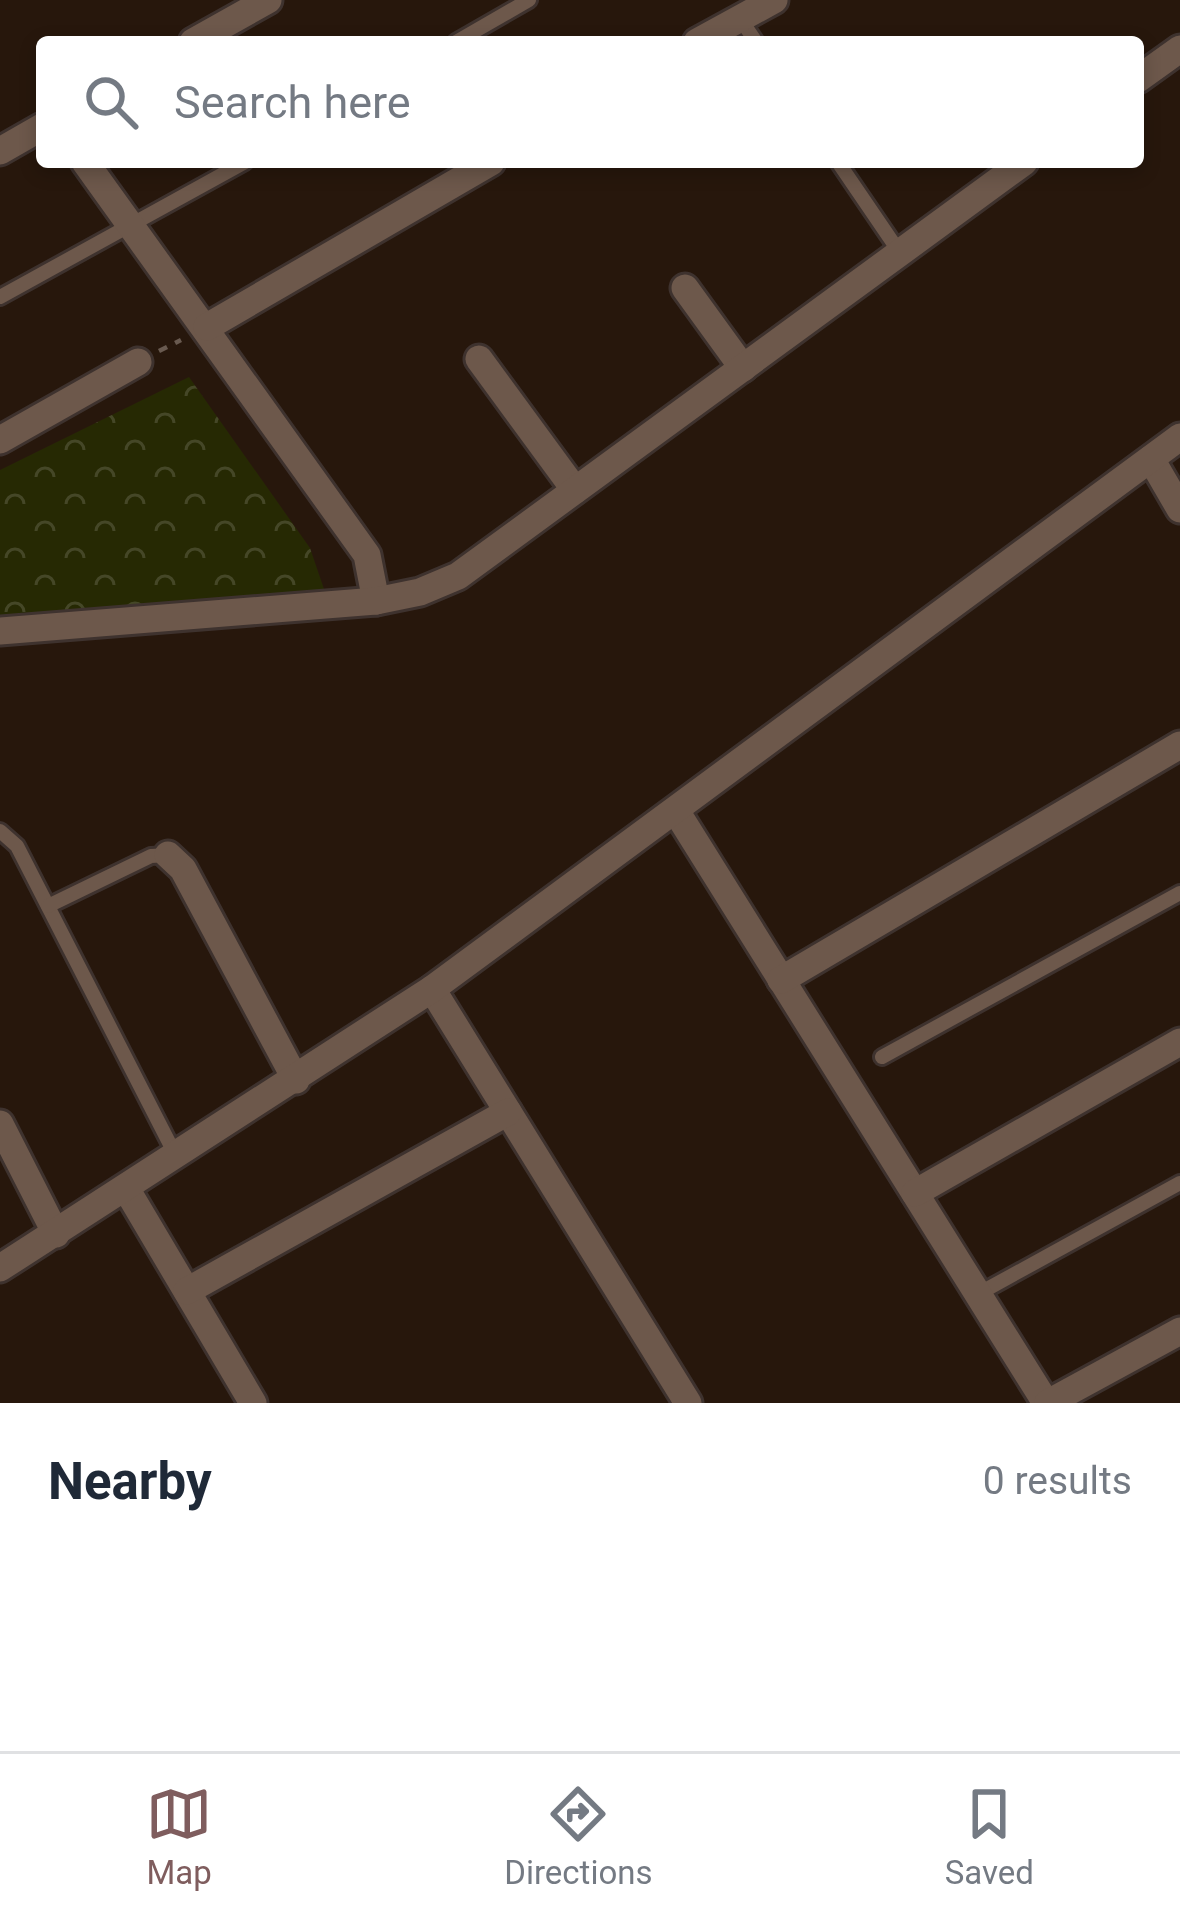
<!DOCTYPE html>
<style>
body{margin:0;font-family:Roboto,sans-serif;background:#f6f6f7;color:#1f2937}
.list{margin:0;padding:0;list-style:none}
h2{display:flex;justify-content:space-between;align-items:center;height:156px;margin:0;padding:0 48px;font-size:51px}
h2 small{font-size:39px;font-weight:400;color:#747a83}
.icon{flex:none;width:66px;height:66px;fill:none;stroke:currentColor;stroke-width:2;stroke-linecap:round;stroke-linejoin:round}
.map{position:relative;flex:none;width:1180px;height:1403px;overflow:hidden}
.search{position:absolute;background:#fff;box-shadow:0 6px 18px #0003;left:36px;right:36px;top:36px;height:132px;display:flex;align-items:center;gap:30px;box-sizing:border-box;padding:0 42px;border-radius:12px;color:#747a83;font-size:45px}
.sheet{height:348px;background:#fff}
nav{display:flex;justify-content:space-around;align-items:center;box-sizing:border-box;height:168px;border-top:3px solid #e0e1e3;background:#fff;font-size:33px;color:#747a83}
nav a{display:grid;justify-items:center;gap:6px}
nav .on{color:#7f5d5e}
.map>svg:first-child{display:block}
.park{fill:url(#park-crowns)}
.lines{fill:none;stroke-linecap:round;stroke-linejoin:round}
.service-casing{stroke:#3e322e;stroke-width:20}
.minor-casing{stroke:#3e322e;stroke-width:33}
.path{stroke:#695a50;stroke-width:4.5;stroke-dasharray:9 9;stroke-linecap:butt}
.service{stroke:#6d584b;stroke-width:14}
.minor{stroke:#6d584b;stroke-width:27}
</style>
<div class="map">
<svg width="1180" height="1403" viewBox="0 0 1180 1403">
<defs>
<pattern id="park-crowns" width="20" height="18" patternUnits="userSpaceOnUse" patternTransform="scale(3)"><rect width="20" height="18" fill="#262903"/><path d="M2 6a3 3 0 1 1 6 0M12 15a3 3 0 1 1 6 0" fill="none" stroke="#454727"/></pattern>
</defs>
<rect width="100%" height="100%" fill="#27170c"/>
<path class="park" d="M189,377L310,548L326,595L0,621V470Z"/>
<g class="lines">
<g class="service-casing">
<g id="service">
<path d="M739,17L756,42"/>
<path d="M456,42L529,0"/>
<path d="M838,162L900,253"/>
<path d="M0,297L245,162"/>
<path d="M0,831L17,846L176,1156"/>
<path d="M48,906L151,856L168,855"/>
<path d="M882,1057L1180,893"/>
<path d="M978,1294L1180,1183"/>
</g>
</g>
<g class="minor-casing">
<g id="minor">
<path d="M193,42L268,0"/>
<path d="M697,42L774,0"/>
<path d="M1138,79L1180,49"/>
<path d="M0,151L42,127"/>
<path d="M85,162L367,555L376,601"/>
<path d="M685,288L743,368"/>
<path d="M207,327L491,162"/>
<path d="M479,359L575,490"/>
<path d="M0,440L138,362"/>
<path d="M1151,459L1180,509"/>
<path d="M0,631L376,601L420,592L458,576L1024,162"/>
<path d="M676,811L1046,1403"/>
<path d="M168,855L183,869L296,1080"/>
<path d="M781,980L1180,745"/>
<path d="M432,989L688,1403"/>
<path d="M0,1124L56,1234"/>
<path d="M127,1190L253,1403"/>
<path d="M915,1193L1180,1042"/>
<path d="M0,1268L432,989L1180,437"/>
<path d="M187,1291L508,1112"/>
<path d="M1048,1403L1180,1331"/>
</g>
</g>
<path class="path" d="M159,351L181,340"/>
<use href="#service" class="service"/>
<use href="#minor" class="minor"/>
</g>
</svg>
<div class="search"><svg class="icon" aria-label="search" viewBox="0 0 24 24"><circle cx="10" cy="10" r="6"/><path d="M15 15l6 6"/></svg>Search here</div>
</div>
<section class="sheet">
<h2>Nearby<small>0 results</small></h2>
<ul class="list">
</ul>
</section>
<nav>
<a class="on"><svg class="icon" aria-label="map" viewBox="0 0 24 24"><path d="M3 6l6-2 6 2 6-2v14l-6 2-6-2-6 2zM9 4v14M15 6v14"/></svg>Map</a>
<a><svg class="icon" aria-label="directions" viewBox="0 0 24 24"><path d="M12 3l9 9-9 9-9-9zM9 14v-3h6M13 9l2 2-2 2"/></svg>Directions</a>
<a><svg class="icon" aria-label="saved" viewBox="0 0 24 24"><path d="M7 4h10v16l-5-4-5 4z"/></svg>Saved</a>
</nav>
